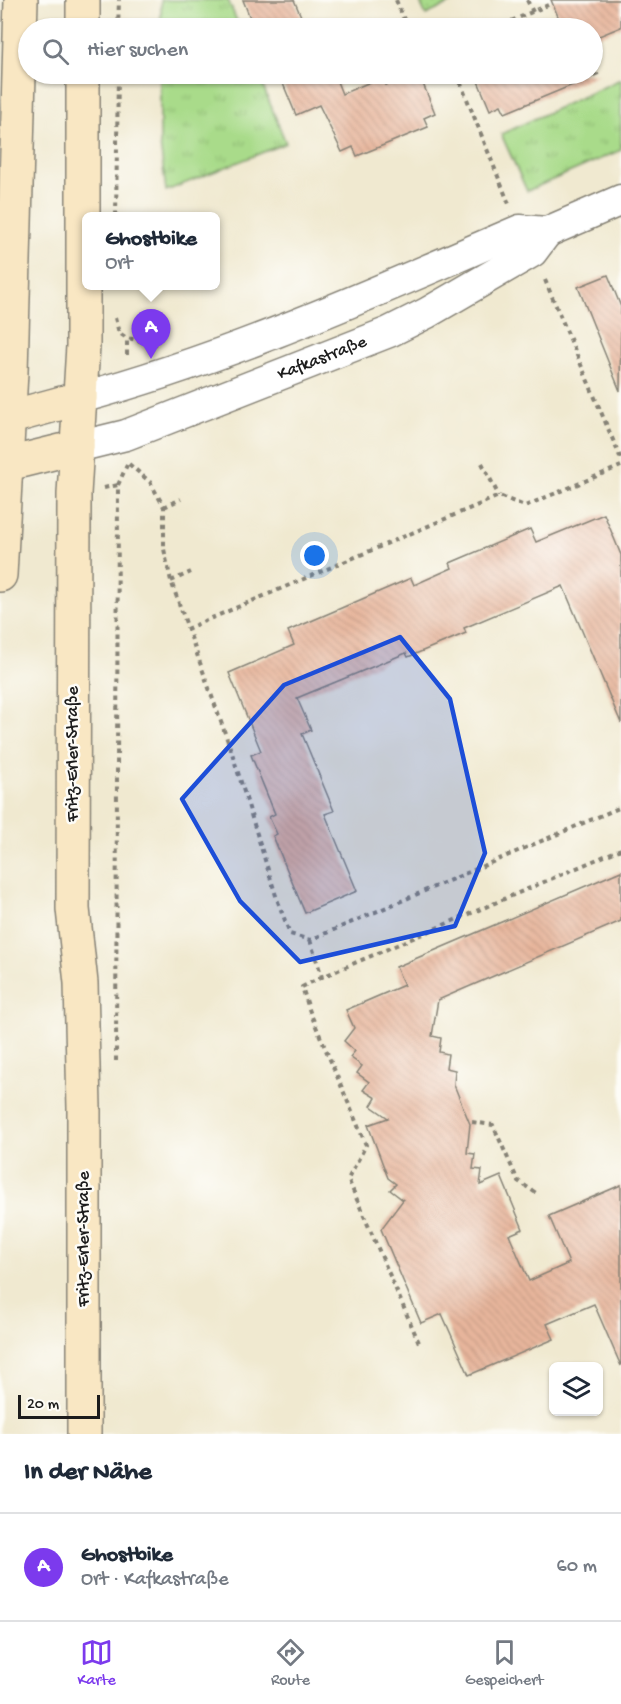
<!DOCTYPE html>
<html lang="de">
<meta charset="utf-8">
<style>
body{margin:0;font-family:"Gochi Hand",sans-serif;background:#f6f6f7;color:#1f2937}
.controls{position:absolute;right:18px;bottom:18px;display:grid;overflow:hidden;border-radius:9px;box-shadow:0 2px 4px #0004}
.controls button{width:54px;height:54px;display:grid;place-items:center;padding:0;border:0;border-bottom:2px solid #e0e1e3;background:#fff;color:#1f2937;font:30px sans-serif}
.scale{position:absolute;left:18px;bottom:15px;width:82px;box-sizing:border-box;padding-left:6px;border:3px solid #1c1c1c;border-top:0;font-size:16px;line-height:21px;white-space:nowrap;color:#1c1c1c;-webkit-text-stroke:4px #fdfcf7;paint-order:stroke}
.you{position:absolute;left:315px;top:556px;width:21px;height:21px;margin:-15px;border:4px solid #fff;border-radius:50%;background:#1a73e8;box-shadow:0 0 0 9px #1a73e833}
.badge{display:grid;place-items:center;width:39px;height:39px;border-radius:50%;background:#7c3aed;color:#fff;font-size:20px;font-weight:700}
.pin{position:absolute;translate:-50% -50px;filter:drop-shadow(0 2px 3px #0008)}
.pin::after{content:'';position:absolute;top:32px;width:21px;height:18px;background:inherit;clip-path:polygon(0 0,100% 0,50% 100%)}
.popup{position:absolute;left:82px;top:212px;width:138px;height:78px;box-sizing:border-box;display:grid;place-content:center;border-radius:9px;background:#fff;filter:drop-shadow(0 2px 4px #0005);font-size:20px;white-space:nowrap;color:#747a83}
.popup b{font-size:22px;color:#1f2937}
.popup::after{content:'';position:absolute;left:50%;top:100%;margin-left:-12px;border:12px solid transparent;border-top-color:#fff}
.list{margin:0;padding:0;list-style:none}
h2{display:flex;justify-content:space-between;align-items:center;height:78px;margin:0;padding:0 24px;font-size:26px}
h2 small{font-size:20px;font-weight:400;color:#747a83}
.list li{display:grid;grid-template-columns:39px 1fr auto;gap:18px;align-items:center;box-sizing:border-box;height:108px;padding:0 24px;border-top:2px solid #e0e1e3}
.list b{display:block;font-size:22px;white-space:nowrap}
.list p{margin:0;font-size:20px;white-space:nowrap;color:#747a83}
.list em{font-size:20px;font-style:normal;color:#747a83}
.icon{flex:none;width:33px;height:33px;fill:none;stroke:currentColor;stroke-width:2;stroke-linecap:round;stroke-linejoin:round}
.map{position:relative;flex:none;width:621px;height:1434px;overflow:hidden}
.search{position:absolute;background:#fff;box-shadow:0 2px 4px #0004;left:18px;right:18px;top:18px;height:66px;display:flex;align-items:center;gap:15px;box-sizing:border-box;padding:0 21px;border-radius:33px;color:#747a83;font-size:22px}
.sheet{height:186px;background:#fff}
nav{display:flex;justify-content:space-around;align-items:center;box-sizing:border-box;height:84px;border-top:2px solid #e0e1e3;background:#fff;font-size:16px;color:#747a83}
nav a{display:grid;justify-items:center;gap:3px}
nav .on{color:#7c3aed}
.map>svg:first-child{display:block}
.grass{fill:url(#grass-tufts);stroke:#627c53;stroke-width:1.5}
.park{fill:url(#park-dots);stroke:#627c53;stroke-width:1.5}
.building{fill:url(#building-back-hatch)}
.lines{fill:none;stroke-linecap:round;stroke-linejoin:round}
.street-casing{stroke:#868276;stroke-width:33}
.secondary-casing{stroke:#868276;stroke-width:36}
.path{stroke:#868276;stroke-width:4;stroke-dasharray:4.5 4.5;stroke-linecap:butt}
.street{stroke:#fff;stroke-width:30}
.secondary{stroke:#f9e7c3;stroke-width:33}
.marked{fill:#1d4ed8;fill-opacity:0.2;stroke:#1d4ed8;stroke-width:4.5;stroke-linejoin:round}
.labels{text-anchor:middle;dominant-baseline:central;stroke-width:5;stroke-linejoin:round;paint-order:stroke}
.street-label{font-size:18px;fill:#1c1c1c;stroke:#fdfcf7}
</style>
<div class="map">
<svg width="621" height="1434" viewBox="0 0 621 1434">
<defs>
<pattern id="grass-tufts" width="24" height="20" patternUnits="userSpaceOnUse" patternTransform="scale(1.5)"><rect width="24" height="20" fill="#a9db8a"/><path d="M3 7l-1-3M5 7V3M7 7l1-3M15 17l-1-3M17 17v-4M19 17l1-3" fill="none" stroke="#91bb76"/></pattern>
<pattern id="park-dots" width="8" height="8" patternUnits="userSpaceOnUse" patternTransform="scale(1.5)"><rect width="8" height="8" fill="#a9db8a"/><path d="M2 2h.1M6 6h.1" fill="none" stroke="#91bb76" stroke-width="1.8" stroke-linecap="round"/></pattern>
<pattern id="building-back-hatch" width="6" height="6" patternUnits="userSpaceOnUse" patternTransform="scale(1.5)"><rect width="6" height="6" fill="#e7b59b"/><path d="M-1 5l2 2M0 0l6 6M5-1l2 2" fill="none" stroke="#c69b85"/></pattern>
</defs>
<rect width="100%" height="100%" fill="#fdfcf7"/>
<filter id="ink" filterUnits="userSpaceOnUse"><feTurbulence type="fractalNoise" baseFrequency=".0167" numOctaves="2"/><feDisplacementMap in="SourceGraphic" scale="12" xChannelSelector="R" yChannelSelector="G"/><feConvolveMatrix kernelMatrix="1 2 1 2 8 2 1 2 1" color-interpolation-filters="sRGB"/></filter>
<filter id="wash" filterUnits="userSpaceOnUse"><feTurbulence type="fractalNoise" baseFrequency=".008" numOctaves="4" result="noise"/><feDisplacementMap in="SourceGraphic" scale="24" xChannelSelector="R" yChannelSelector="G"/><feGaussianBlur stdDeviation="1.35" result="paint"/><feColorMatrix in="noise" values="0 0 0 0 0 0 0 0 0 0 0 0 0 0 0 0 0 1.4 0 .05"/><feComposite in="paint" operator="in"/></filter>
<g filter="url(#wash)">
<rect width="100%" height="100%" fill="#f0e9d0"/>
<g class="grass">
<path d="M161,0H228L240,28H161Z"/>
<path d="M160,74H258L286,143L166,191L160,144Z"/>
<path d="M621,79V150L527,191L501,134Z"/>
</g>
<path class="park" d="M419,0H453L454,2L426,15Z"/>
<g id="blocks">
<g class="building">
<path d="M243,0H294L306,28H254Z"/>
<path d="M551,0H621V27L592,39V28H563Z"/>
<path d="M279,74H334L342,94L382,77L386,85L419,74L435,113L424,118L428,127L357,156L353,147L342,152L319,105L296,115Z"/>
<path d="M475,74H599L505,113L501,105L490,110Z"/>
<path d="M608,275L621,307L620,391L578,287Z"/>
<path d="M604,514L621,555V723L563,586L464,628L466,633L408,657L406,653L297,698L311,730L302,734L334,811L325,814L357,891L305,913L273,836L277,834L269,817L275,814L251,755L261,751L229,673L294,645L288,631L411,578L414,585L452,568L450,563L530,529L536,542Z"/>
<path d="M621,871V921L438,1000L432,1036L441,1038L439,1052L448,1054L446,1068L455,1070L454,1085L470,1124L467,1153L475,1154L473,1169L482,1170L480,1185L501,1176L523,1229L509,1235L529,1281L569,1263L549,1216L621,1185V1366L594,1304L547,1324L554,1339L469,1375L442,1314L421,1323L381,1229L403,1200L390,1190L396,1184L388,1178L368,1125L388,1118L371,1106L376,1098L363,1090L369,1082L357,1073L362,1066L350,1057L355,1051L344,1041L354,1028L346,1010L404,985L396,967Z"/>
</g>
</g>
</g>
<g filter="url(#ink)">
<use href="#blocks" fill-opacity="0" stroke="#868276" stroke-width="1.5"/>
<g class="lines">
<g class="street-casing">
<g id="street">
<path d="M80,398C232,357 375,292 520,230L547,232L621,200"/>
<path id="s1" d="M77,447L126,435L389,332L427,313L532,252L547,232"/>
</g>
</g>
<g class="secondary-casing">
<g id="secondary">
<path d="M83,28V0"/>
<path d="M83,74V346L74,494L73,909L81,983L84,1108V1434"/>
<path d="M0,420L80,398"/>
<path d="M0,466L77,447"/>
<path d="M0,575L11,372L21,0"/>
</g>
</g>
<g class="path">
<path d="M396,0L405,22L416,28"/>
<path d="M527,0L533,12"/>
<path d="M118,28L119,0"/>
<path d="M495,28L548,5"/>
<path d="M457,74L509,204"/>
<path d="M116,216L118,74"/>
<path d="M545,280L621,459"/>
<path d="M115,318L119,333L127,338L157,344"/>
<path d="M127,355V338"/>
<path d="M482,463L499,496"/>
<path d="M129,464L150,482L164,507V549L171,581L232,753L277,899L290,934L310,940L621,807"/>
<path d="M104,488L118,485"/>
<path d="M164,507L181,499"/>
<path d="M171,581L191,572"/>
<path d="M186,629L499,496L525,506L621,466"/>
<path d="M310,940L322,977L621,849"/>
<path d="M322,977L302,987L310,1012L366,1145L348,1179L420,1345"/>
<path d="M116,1061L118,485L127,465"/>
<path d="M472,1122L493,1125L518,1181L536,1193"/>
</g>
<use href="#street" class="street"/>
<use href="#secondary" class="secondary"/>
</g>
</g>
<path class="marked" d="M400,637L450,699L485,853L455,926L300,962L240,901L182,799L284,685Z"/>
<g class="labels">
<g class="street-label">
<text stroke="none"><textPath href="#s1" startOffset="261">Kafkastraße</textPath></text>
<text transform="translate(73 754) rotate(-90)">Fritz-Erler-Straße</text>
<text transform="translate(84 1239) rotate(-90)">Fritz-Erler-Straße</text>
</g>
</g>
</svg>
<div class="controls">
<button><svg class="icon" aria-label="layers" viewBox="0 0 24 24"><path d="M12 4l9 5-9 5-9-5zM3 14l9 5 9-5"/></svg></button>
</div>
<div class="scale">20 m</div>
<div class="you"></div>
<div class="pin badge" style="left:151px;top:359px">A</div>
<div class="popup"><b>Ghostbike</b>Ort</div>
<div class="search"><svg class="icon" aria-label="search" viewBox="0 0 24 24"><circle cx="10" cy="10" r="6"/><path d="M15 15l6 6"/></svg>Hier suchen</div>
</div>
<section class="sheet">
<h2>In der Nähe<small></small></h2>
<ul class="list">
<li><span class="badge">A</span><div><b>Ghostbike</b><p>Ort · Kafkastraße</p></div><em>60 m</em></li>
</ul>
</section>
<nav>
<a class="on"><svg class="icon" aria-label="map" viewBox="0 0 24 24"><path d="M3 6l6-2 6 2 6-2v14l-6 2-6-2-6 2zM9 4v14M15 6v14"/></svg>Karte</a>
<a><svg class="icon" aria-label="directions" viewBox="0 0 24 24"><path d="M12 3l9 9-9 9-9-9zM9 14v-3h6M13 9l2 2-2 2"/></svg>Route</a>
<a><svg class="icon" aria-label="saved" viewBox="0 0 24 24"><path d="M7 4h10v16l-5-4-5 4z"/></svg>Gespeichert</a>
</nav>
